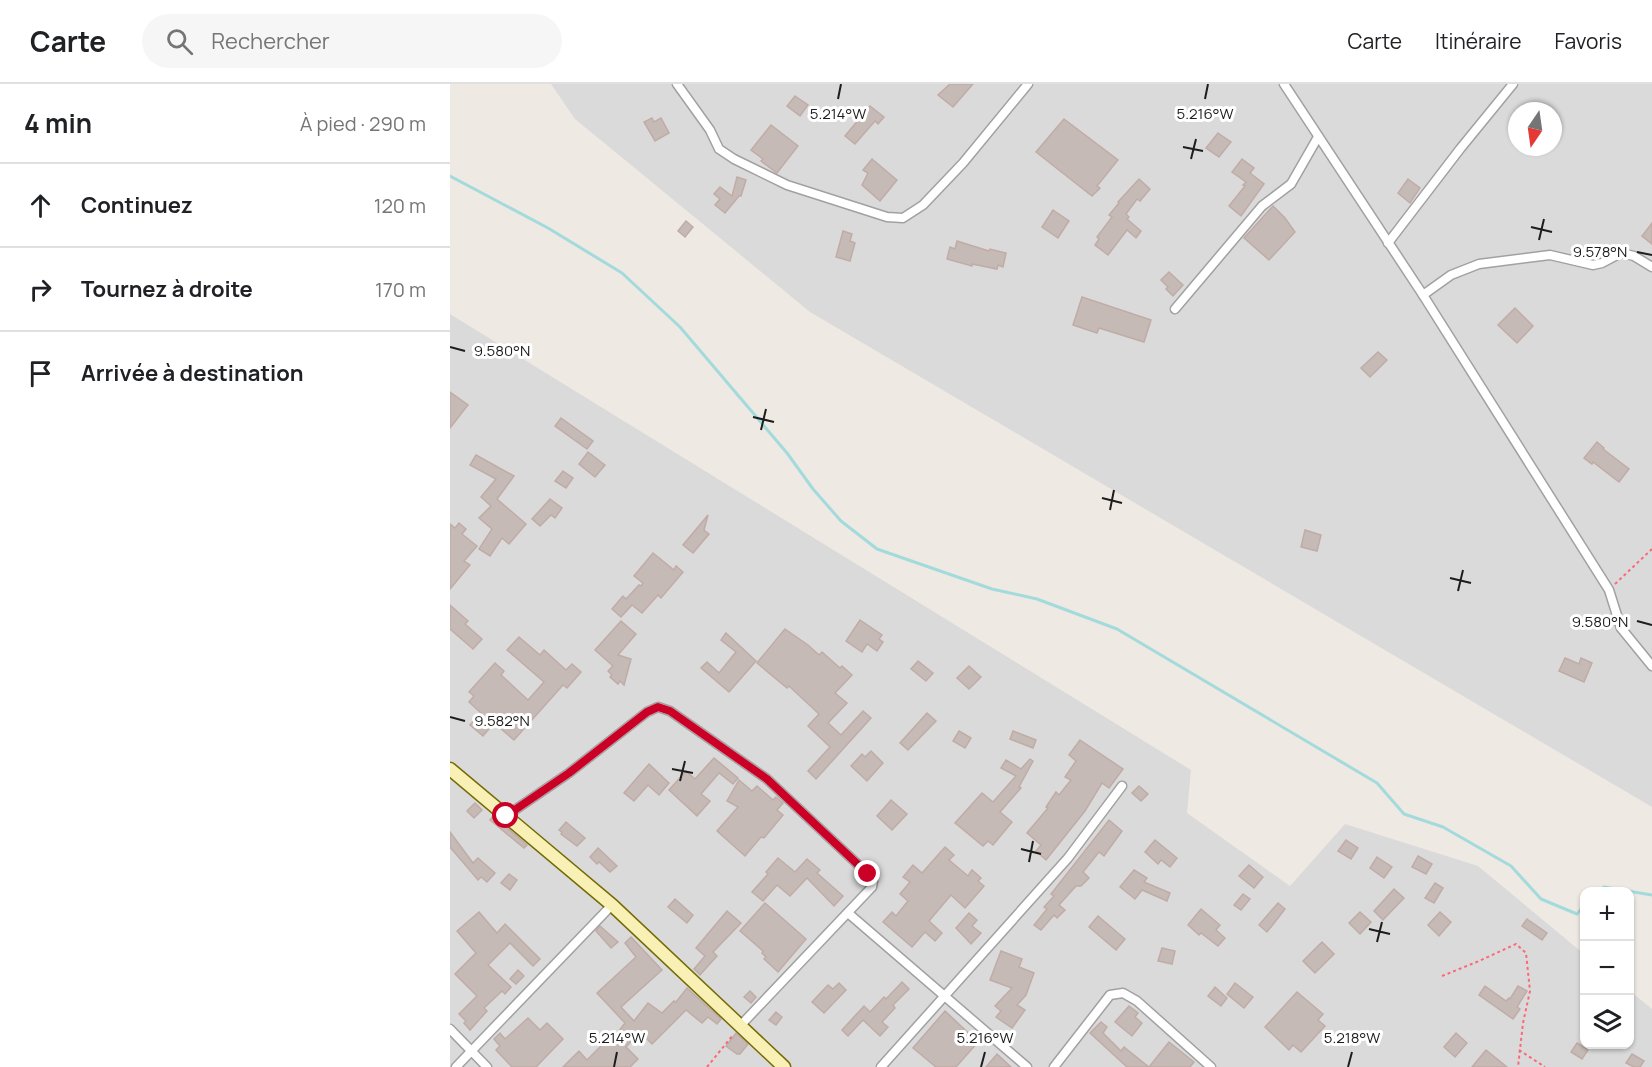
<!DOCTYPE html>
<html lang="fr">
<meta charset="utf-8">
<style>
body{margin:0;font-family:Manrope,sans-serif;background:#f6f6f6;color:#202124}
.controls{position:absolute;right:18px;bottom:18px;display:grid;overflow:hidden;border-radius:12px;box-shadow:0 2px 4px #0004}
.controls button{width:54px;height:54px;display:grid;place-items:center;padding:0;border:0;border-bottom:2px solid #e0e0e0;background:#fff;color:#202124;font:30px sans-serif}
.compass{position:absolute;left:1058px;top:18px;width:54px;height:54px;border-radius:50%;background:#fff;box-shadow:0 2px 4px #0004;rotate:193deg}
.stop{position:absolute;width:18px;height:18px;margin:-14px;border:4px solid #cb0026;border-radius:50%;background:#fff}
.stop.end{background:#cb0026;border-color:#fff;box-shadow:0 2px 6px #0008}
.list{margin:0;padding:0;list-style:none}
h2{display:flex;justify-content:space-between;align-items:center;height:78px;margin:0;padding:0 24px;font-size:26px}
h2 small{font-size:20px;font-weight:400;color:#757577}
.list li{display:grid;grid-template-columns:39px 1fr auto;gap:18px;align-items:center;box-sizing:border-box;height:84px;padding:0 24px;border-top:2px solid #e0e0e0}
.list b{display:block;font-size:22px;white-space:nowrap}
.list em{font-size:20px;font-style:normal;color:#757577}
.icon{flex:none;width:33px;height:33px;fill:none;stroke:currentColor;stroke-width:2;stroke-linecap:round;stroke-linejoin:round}
.map{position:relative;flex:none;width:1202px;height:983px;overflow:hidden}
header{display:flex;align-items:center;gap:36px;box-sizing:border-box;height:84px;padding:0 30px;background:#fff;border-bottom:2px solid #e0e0e0}
header strong{font-size:28px}
nav{display:flex;gap:33px;margin-inline-start:auto;font-size:21px}
.search{width:420px;height:54px;background:#f6f6f6;display:flex;align-items:center;gap:15px;box-sizing:border-box;padding:0 21px;border-radius:33px;color:#757577;font-size:22px}
main{display:flex}
aside{flex:1;background:#fff}
.map>svg:first-child{display:block}
.residential{fill:#dbdada;fill-rule:evenodd}
.lines{fill:none;stroke-linecap:round;stroke-linejoin:round}
.stream{stroke:#a3dadc;stroke-width:3}
.building{fill:#c6bab7;stroke:#c0aca6;stroke-width:1.5}
.street-casing{stroke:#a1a1a1;stroke-width:11}
.secondary-casing{stroke:#746b05;stroke-width:15}
.path{stroke:#fa6975;stroke-width:2;stroke-dasharray:3 3;stroke-linecap:butt}
.street{stroke:#fff;stroke-width:8}
.secondary{stroke:#f9f0b6;stroke-width:12}
.route{stroke:#cb0026;stroke-width:8}
.ticks{fill:none;stroke:#1d1d1d;stroke-width:2}
.ticks-label{font-size:15px;text-anchor:middle;fill:#1d1d1d;stroke:#fff;stroke-width:6;stroke-linejoin:round;paint-order:stroke}
</style>
<header>
<strong>Carte</strong>
<div class="search"><svg class="icon" aria-label="search" viewBox="0 0 24 24"><circle cx="10" cy="10" r="6"/><path d="M15 15l6 6"/></svg>Rechercher</div>
<nav><a>Carte</a><a>Itinéraire</a><a>Favoris</a></nav>
</header>
<main>
<aside>
<h2>4 min<small>À pied · 290 m</small></h2>
<ul class="list">
<li><svg class="icon" aria-label="ahead" viewBox="0 0 24 24"><path d="M12 20V5M6 11l6-6 6 6"/></svg><div><b>Continuez</b></div><em>120 m</em></li>
<li><svg class="icon" aria-label="right" viewBox="0 0 24 24"><path d="M7 20v-9h11M14 6l5 5-5 5"/></svg><div><b>Tournez à droite</b></div><em>170 m</em></li>
<li><svg class="icon" aria-label="arrive" viewBox="0 0 24 24"><path d="M6 21V4h12l-3 4 3 4H6"/></svg><div><b>Arrivée à destination</b></div></li>
</ul>
</aside>
<div class="map">
<svg width="1202" height="983" viewBox="0 0 1202 983">
<rect width="100%" height="100%" fill="#efe9e3"/>
<g class="residential">
<path d="M101,0H1202V723L360,228L125,35ZM1067,27H1103V63H1067Z"/>
<path d="M0,230L741,686L737,729L840,802L895,740L1028,782L1134,870V960H1180V907L1202,925V983H0Z"/>
</g>
<g class="lines">
<g class="stream">
<path d="M0,92L98,144L172,189L230,243L337,369L363,405L391,437L427,465L542,505L587,515L667,545L927,699L954,730L993,743L1061,782L1091,815L1127,830L1134,822"/>
<path d="M1150,808L1154,803L1202,811"/>
</g>
</g>
<g class="building">
<path d="M500,0H523L503,23L488,11Z"/>
<path d="M345,12L358,21L350,32L337,22Z"/>
<path d="M420,22L434,33L428,40L425,37L405,60L395,52Z"/>
<path d="M202,34L204,38L211,34L219,49L205,57L194,38Z"/>
<path d="M614,35L668,76L647,102L650,104L642,112L586,68Z"/>
<path d="M321,41L348,62L327,89L311,77L313,75L301,66Z"/>
<path d="M768,49L781,58L769,73L756,64Z"/>
<path d="M422,75L447,96L430,117L412,101L418,89L413,86Z"/>
<path d="M792,75L804,84L800,89L814,100L791,132L779,122L795,102L793,101L796,98L782,88Z"/>
<path d="M287,93L296,96L291,112H289L275,129L265,121L270,115L264,110L270,103L282,112Z"/>
<path d="M689,95L700,105L690,117L687,115L676,130L679,133L677,135L691,147L686,154L677,146L658,171L645,161L649,155L647,153L662,133L659,131L669,119L668,118Z"/>
<path d="M958,95L970,104L960,119L948,109Z"/>
<path d="M823,122L835,134L845,148L819,176L794,154Z"/>
<path d="M603,126L619,137L608,154L592,143Z"/>
<path d="M236,137L243,143L235,153L228,147Z"/>
<path d="M1202,139V160L1192,152Z"/>
<path d="M393,147L402,150L400,157L405,159L400,177L386,173Z"/>
<path d="M507,157L539,167L540,165L556,169L553,183L548,181L547,185L522,180V182L497,175L500,163L505,165Z"/>
<path d="M719,188L733,201L723,212L716,205L718,203L711,196Z"/>
<path d="M632,213L701,236L694,258L649,244L647,249L623,241Z"/>
<path d="M1065,224L1083,242L1067,259L1048,241Z"/>
<path d="M928,268L937,276L920,293L911,284Z"/>
<path d="M0,308L18,321L0,344Z"/>
<path d="M111,334L143,357L137,365L105,342Z"/>
<path d="M1147,358L1154,364L1153,365L1179,385L1169,398L1143,378L1142,380L1134,374Z"/>
<path d="M138,368L155,381L145,393L129,380Z"/>
<path d="M26,371L64,392L47,415L76,440L59,460L52,454L40,472L29,465L42,445L29,434L41,422L31,413L46,395L20,381Z"/>
<path d="M113,387L123,394L116,404L105,397Z"/>
<path d="M100,415L112,424L105,434L101,431L90,442L82,435Z"/>
<path d="M258,431L254,446L259,450L243,469L233,461Z"/>
<path d="M9,439L16,445L12,450L27,462L14,477L20,481L0,505V440L5,444Z"/>
<path d="M855,446L871,451L867,467L851,463Z"/>
<path d="M203,469L224,486L226,482L233,488L211,514L208,511L192,529L182,521L171,533L162,525L173,512L176,515L189,501L191,502L193,499L184,492Z"/>
<path d="M0,521L18,537L15,540L32,555L23,565L0,545Z"/>
<path d="M410,536L432,551L429,555L433,558L427,567L417,560L412,568L396,557Z"/>
<path d="M171,537L186,550L168,571L181,575L174,601L170,597L168,600L160,593L162,591L158,587L163,582L145,566Z"/>
<path d="M335,545L358,561L369,571L372,568L390,584L392,582L402,591L385,609L397,619L378,639L391,651L413,627L421,634L366,695L358,687L380,663L358,642L369,630L339,602L337,604L307,579Z"/>
<path d="M276,549L306,577L279,608L251,584L257,578L269,589L286,568L271,556Z"/>
<path d="M69,553L90,571L94,566L116,586L122,580L131,588L117,604L113,601L64,656L44,639L33,652L20,641L31,629L19,618L24,612L19,608L45,579L54,587L51,591L78,616L94,598L57,566Z"/>
<path d="M1115,574L1129,580L1131,574L1142,579L1134,598L1109,587Z"/>
<path d="M468,577L483,589L476,597L461,585Z"/>
<path d="M519,582L531,593L519,605L507,594Z"/>
<path d="M477,629L486,637L458,666L450,659Z"/>
<path d="M509,647L521,654L515,664L503,657Z"/>
<path d="M563,647L586,656L583,664L560,655Z"/>
<path d="M630,656L673,685L659,704L652,699L635,727L596,776L586,767L591,761L577,749L598,724L596,723L606,708L609,711L621,696L615,693L626,677L619,671Z"/>
<path d="M421,667L433,679L417,697L401,682L412,670L415,673Z"/>
<path d="M264,674L288,694L283,700L269,689L251,710L260,717L247,732L219,706L236,687L245,695Z"/>
<path d="M580,675L583,677L569,703L571,704L550,728L562,738L543,761L538,757L533,762L505,739L532,709L543,718L566,692L551,684L556,676L571,685Z"/>
<path d="M199,680L219,699L209,711L198,701L184,717L174,709Z"/>
<path d="M289,696L302,707L307,702L323,716L326,713L333,719L327,726L333,731L314,754L311,753L295,772L267,747L288,723L277,717Z"/>
<path d="M689,702L698,710L691,717L682,709Z"/>
<path d="M441,716L457,730L442,746L427,732Z"/>
<path d="M25,719L32,726L24,734L17,727Z"/>
<path d="M43,732L77,761L74,764L40,736Z"/>
<path d="M659,736L672,747L654,772L649,768L633,788L639,794L631,802H626L609,821L615,826L607,834L604,831L591,846L584,841L597,825L594,823L604,812L601,810Z"/>
<path d="M116,738L135,754L127,762L111,750L112,748L109,746Z"/>
<path d="M0,748L23,779L28,774L45,789L37,798L31,793L28,796L0,763Z"/>
<path d="M705,756L727,774L720,783L711,776L708,780L695,768Z"/>
<path d="M896,756L908,764L901,775L888,767Z"/>
<path d="M495,763L504,771L499,776L518,792L522,786L531,794L528,797L534,802L515,824L501,811L479,837L492,849L485,857L475,848L462,863L433,838L442,828L446,832L458,817L450,810L460,798L453,793L463,781L472,789Z"/>
<path d="M148,764L167,782L160,788L149,778L147,780L140,773Z"/>
<path d="M968,772L982,780L976,790L962,783Z"/>
<path d="M927,773L942,783L934,794L920,784Z"/>
<path d="M328,774L345,788L357,775L370,786L367,789L393,812L384,822L357,794L340,812L327,801L313,817L302,808L318,790L316,788Z"/>
<path d="M799,781L813,793L804,804L789,792Z"/>
<path d="M684,786L697,794L694,798L720,809L717,817L692,806L685,815L670,803Z"/>
<path d="M59,790L67,796L60,806L51,799Z"/>
<path d="M985,799L993,804L984,819L975,814Z"/>
<path d="M944,805L954,814L933,836L924,827Z"/>
<path d="M793,810L800,815L791,826L784,821Z"/>
<path d="M225,815L243,831L237,839L218,823Z"/>
<path d="M315,819L356,855L328,888L314,875L316,873L312,869L313,867L290,847Z"/>
<path d="M828,819L835,825L817,848L809,841Z"/>
<path d="M751,825L770,841L766,846L775,854L768,862L751,849L749,851L738,841Z"/>
<path d="M277,827L291,839L263,868L267,872L250,891L244,885L255,872L246,864Z"/>
<path d="M29,828L47,849L55,840L90,875L83,882L60,859L38,881L61,903L55,910L52,907L34,924L37,927L20,946L14,939L16,937L9,930L27,912L5,890L26,869L7,847Z"/>
<path d="M910,828L921,838L910,850L899,839Z"/>
<path d="M990,828L1001,838L989,852L978,841Z"/>
<path d="M519,829L527,836L522,842L531,849L521,860L506,844Z"/>
<path d="M648,832L675,855L666,866L639,843Z"/>
<path d="M1077,835L1097,849L1092,856L1072,842Z"/>
<path d="M150,842L168,858L161,864L146,847Z"/>
<path d="M181,853L212,886L171,923L184,937L198,919L212,929L224,917L226,918L237,904L271,935L267,940L258,933L252,939L236,926L202,960L190,948L176,963L188,975L180,983H113L129,967L137,976L159,954L162,956L175,939L147,909L186,873L175,859Z"/>
<path d="M872,858L884,870L865,889L853,877Z"/>
<path d="M712,864L725,867L722,880L708,877Z"/>
<path d="M551,867L572,875L569,883L584,889L576,911L567,921L575,926L562,944L546,933L551,927L545,922L562,904L540,896Z"/>
<path d="M68,886L74,892L66,900L60,895Z"/>
<path d="M452,898L459,905L443,921L445,924L432,938L438,943L430,952L413,936L398,952L392,946L414,922L420,928L434,913L436,915Z"/>
<path d="M389,899L396,906L374,929L362,918L378,901L383,905Z"/>
<path d="M785,899L803,913L794,924L777,910Z"/>
<path d="M1035,902L1056,917L1059,914L1060,915L1068,902L1077,907L1067,923L1070,925L1063,935L1029,911Z"/>
<path d="M765,903L777,914L771,922L758,912Z"/>
<path d="M300,907L306,913L301,919L294,913Z"/>
<path d="M847,908L873,930L868,936L875,942L851,968L843,961L839,966L815,943Z"/>
<path d="M679,922L688,929L685,933L692,939L682,952L665,938Z"/>
<path d="M495,927L528,958L506,983H486L463,964Z"/>
<path d="M326,928L332,933L326,941L319,936Z"/>
<path d="M78,934L90,946L97,939L113,955L86,983H62L46,966L50,962L44,955L50,949L55,955Z"/>
<path d="M651,938L657,943L653,949L671,967L674,963L699,983L719,958L744,978L740,983H677L640,949Z"/>
<path d="M286,949L298,960L290,970H287L276,962Z"/>
<path d="M1006,949L1017,959L1005,973L994,963Z"/>
<path d="M1127,959L1138,966L1132,975L1121,968Z"/>
<path d="M1036,966L1057,983H1022Z"/>
<path d="M547,970L561,983H536Z"/>
<path d="M1182,970L1194,977L1190,983H1184L1176,979Z"/>
</g>
<g class="lines">
<g class="street-casing">
<g id="street">
<path d="M227,0L260,46L269,65L284,75L337,101L437,133L453,134L473,121L513,79L578,0"/>
<path d="M834,0L973,211L1159,506L1171,544L1202,582"/>
<path d="M938,159L1010,65L1063,0"/>
<path d="M973,211L1001,191L1029,180L1100,171L1143,181L1152,179L1171,169L1184,172L1202,183"/>
<path d="M725,225L812,122L841,100L868,53"/>
<path d="M56,732L119,689L197,628L208,623L220,627L317,695L418,790L423,797L422,803L290,942"/>
<path d="M398,829L577,983"/>
<path d="M0,945L37,983"/>
<path d="M6,983L162,821"/>
<path d="M431,983L618,774L672,702"/>
<path d="M604,983L660,911L673,909L687,917L761,983"/>
</g>
</g>
<g class="secondary-casing">
<path id="secondary" d="M0,685L162,821L334,983"/>
</g>
<g class="path">
<path d="M1165,500L1202,465"/>
<path d="M992,892L1029,877L1066,860L1076,869L1080,907L1073,939L1068,983"/>
<path d="M1069,966L1095,983"/>
<path d="M257,983L283,951"/>
</g>
<use href="#street" class="street"/>
<use href="#secondary" class="secondary"/>
</g>
<g class="lines">
<path class="route" d="M56,732L119,689L197,628L208,623L220,627L317,695L418,790"/>
</g>
<path class="ticks" d="M388,15L391,0M755,15L758,0M733,63L753,67M741,75L746,55M1081,143L1102,148M1089,156L1094,135M1187,168L1202,171M0,263L15,267M303,333L324,338M311,346L316,325M652,414L672,419M660,426L664,406M1000,494L1021,499M1008,507L1013,486M1187,537L1202,541M0,633L15,637M222,685L243,689M230,697L235,677M571,765L591,770M579,778L583,757M919,845L940,850M927,858L932,838M164,983L167,968M531,983L535,968M898,983L902,968"/>
<g class="ticks-label">
<text x="388" y="35">5.214°W</text>
<text x="755" y="35">5.216°W</text>
<text x="1150" y="173">9.578°N</text>
<text x="52" y="272">9.580°N</text>
<text x="1150" y="543">9.580°N</text>
<text x="52" y="642">9.582°N</text>
<text x="167" y="959">5.214°W</text>
<text x="535" y="959">5.216°W</text>
<text x="902" y="959">5.218°W</text>
</g>
</svg>
<div class="controls">
<button>+</button>
<button>−</button>
<button><svg class="icon" aria-label="layers" viewBox="0 0 24 24"><path d="M12 4l9 5-9 5-9-5zM3 14l9 5 9-5"/></svg></button>
</div>
<svg class="compass" viewBox="-18 -18 36 36"><path d="M0-13l5 13h-10z" fill="#e53935"/><path d="M0 13l5-13h-10z" fill="#757577"/></svg>
<div class="stop" style="left:56px;top:732px"></div>
<div class="stop end" style="left:418px;top:790px"></div>
</div>
</main>
